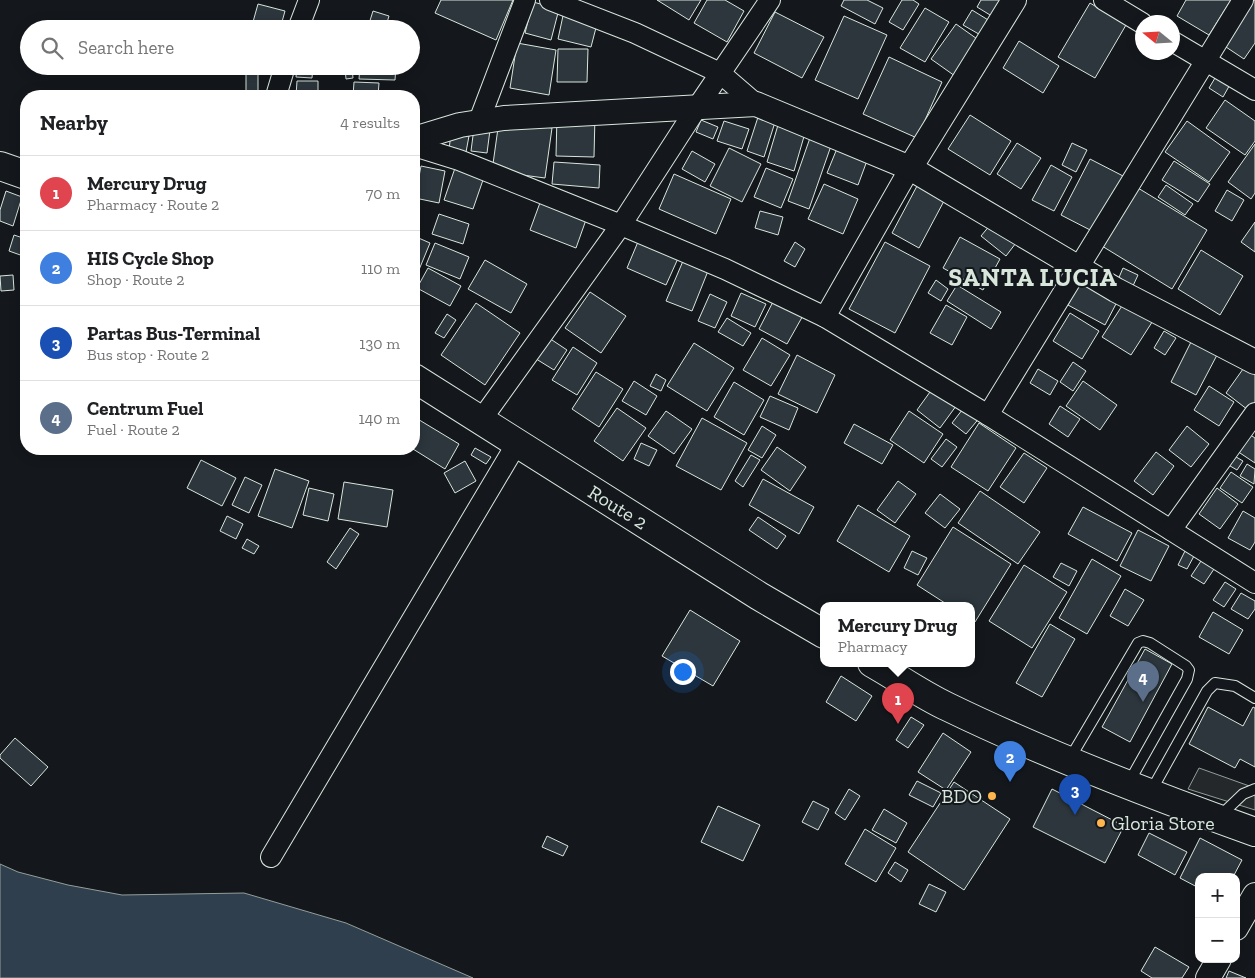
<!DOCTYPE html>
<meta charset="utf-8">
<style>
body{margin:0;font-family:"Zilla Slab",serif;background:#f2f2f2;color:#202124}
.controls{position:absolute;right:15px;bottom:15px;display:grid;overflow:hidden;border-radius:10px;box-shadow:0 2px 12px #0003}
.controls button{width:45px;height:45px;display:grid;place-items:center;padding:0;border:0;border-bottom:1px solid #e0e0e0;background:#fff;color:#202124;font:25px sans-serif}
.compass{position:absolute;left:1135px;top:15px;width:45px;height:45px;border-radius:50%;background:#fff;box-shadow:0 2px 12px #0003;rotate:288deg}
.you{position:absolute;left:682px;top:671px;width:18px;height:18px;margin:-12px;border:4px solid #fff;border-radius:50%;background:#1a73e8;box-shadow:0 0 0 8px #1a73e833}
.badge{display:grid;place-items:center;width:32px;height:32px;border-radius:50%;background:#846436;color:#fff;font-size:16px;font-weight:700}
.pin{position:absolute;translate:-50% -41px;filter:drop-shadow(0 1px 2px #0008)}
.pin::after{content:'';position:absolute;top:26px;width:18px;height:15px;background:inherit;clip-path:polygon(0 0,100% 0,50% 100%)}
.popup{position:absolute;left:820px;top:602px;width:155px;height:65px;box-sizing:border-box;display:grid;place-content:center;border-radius:10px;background:#fff;filter:drop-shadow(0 1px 4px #0005);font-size:16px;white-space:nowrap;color:#757577}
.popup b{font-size:19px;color:#202124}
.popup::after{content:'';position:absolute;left:50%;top:100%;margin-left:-10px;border:10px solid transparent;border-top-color:#fff}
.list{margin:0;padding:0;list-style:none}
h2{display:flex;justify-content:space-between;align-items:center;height:65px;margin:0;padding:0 20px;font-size:21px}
h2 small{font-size:16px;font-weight:400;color:#757577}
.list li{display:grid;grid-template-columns:32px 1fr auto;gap:15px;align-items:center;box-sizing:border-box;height:75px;padding:0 20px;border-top:1px solid #e0e0e0}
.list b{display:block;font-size:19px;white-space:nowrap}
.list p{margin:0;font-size:16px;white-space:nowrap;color:#757577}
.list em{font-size:16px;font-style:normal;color:#757577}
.icon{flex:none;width:28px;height:28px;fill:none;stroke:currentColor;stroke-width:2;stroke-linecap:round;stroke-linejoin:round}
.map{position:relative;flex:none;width:1255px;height:978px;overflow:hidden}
.search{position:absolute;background:#fff;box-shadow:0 2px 12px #0003;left:20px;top:20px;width:400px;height:55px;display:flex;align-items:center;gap:12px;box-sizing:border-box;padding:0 18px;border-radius:28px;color:#757577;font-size:19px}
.panel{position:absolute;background:#fff;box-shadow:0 2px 12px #0003;left:20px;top:90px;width:400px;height:365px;border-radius:20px}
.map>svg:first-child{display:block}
.parking{fill:#24282b;stroke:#939e99}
.water{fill:#2f3f4d;stroke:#939e99}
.building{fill:#2c363c;stroke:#d8e6dc}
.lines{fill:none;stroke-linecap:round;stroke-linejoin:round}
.service-casing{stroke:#d8e6dc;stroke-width:12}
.minor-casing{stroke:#d8e6dc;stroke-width:22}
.tertiary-casing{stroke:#d8e6dc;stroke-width:26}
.trunk-casing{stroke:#d8e6dc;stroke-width:30}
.service{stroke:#14181c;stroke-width:10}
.minor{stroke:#14181c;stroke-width:20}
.tertiary{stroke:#14181c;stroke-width:24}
.trunk{stroke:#14181c;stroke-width:28}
.poi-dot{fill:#ffb74d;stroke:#14181c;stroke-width:2}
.labels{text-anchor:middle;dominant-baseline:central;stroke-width:4;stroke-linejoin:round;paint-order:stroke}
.street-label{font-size:20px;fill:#d8e6dc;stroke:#14181c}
.poi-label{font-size:20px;fill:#d8e6dc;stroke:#14181c;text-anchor:end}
.district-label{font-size:25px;font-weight:bold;letter-spacing:1px;fill:#d8e6dc;stroke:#14181c}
</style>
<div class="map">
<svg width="1255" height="978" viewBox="0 0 1255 978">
<rect width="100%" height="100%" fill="#14181c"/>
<path class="parking" d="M1199,768L1255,788V810L1188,789Z"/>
<path class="water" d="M0,864L18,872L68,885L122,895L244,893L346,923L473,978H0Z"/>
<g class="building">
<path d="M441,0H513L496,40L435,13Z"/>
<path d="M657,0H701L689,20Z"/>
<path d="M707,0H725L744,11L727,42L694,23Z"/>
<path d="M844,0H867L883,8L875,24L841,6Z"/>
<path d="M902,0H913L919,4L903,30L889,22Z"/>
<path d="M981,0H1005L995,18L977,7Z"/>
<path d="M1186,0H1231L1209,35L1177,16Z"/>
<path d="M1252,0H1255V43L1244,59L1223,45Z"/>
<path d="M533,2L559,9L551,40L525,33Z"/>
<path d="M1090,3L1126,25L1095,78L1058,57Z"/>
<path d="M258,4L285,11L280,29H251Z"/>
<path d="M925,8L949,22L925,62L900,48Z"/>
<path d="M972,10L993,23L984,37L963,25Z"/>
<path d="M373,11L389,16L385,29L368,27Z"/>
<path d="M564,11L598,20L591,47L558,39Z"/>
<path d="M775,12L824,37L802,78L754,53Z"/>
<path d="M844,16L887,35L858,99L815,80Z"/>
<path d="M956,24L980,41L955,76L931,59Z"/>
<path d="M1019,41L1059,66L1043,93L1003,68Z"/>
<path d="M517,43L556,50L549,95L510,88Z"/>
<path d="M558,49H588L587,82H557Z"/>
<path d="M889,57L942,82L917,138L863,114Z"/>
<rect x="246" y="66" width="12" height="26"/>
<path d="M297,66H313L312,78L296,77Z"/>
<path d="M360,66H396L395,80L359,79Z"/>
<path d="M345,68H352L353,78L346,79Z"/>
<path d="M1218,73L1232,81L1223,97L1209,88Z"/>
<path d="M297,81H318V96H296Z"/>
<path d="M354,82L379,83L378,96H353Z"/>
<path d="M1225,100L1255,121V141L1245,155L1206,128Z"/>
<path d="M759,114L776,119L764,157L747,151Z"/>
<path d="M557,115H595L594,157L556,156Z"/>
<path d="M970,115L1011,141L990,175L948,149Z"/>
<path d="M701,120L718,127L713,139L696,132Z"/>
<path d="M499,121L552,128L545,178L492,171Z"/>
<path d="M724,121L749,129L742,149L717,141Z"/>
<path d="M1187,121L1230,152L1209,182L1165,152Z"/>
<path d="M778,125L805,133L794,171L767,162Z"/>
<path d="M474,128L490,130L487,153L471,151Z"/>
<path d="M451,133L469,136L466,152L449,150Z"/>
<path d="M811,135L832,143L809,209L788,201Z"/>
<path d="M1017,143L1041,158L1021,189L997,174Z"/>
<path d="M1072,143L1087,150L1076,172L1062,165Z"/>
<path d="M1255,144V193L1251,199L1228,182Z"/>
<path d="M838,146L868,158L858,185L827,173Z"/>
<path d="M729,148L761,164L742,202L710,186Z"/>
<path d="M692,151L715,164L705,182L682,169Z"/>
<path d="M1090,159L1125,177L1096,233L1061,215Z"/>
<path d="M1174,161L1210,184L1198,202L1162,180Z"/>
<path d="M554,162L600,165L599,188L552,184Z"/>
<path d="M1051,165L1072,177L1054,211L1032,200Z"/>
<path d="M421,166L445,171L439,203L415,198Z"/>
<path d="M455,168L484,177L473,209L444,200Z"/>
<path d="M766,168L793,179L781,208L754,197Z"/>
<path d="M674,174L731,199L716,234L659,209Z"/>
<path d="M824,184L858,199L843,234L808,219Z"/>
<path d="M1166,185L1193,204L1185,215L1158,197Z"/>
<path d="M917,186L944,201L919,248L892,233Z"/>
<path d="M1138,188L1207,230L1172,289L1102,246Z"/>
<path d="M1227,190L1244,200L1232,221L1215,211Z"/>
<path d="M6,191L22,197L13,226L0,221V210Z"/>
<path d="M541,200L587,217L576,248L530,230Z"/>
<path d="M760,211L783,217L778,235L755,228Z"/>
<path d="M439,214L469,224L463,244L432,234Z"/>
<path d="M995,219L1019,239L1006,256L981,236Z"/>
<path d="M1255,222V252L1241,242Z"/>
<path d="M14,235L26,239V257L9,251Z"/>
<path d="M414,236L430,243L414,282Z"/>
<path d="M640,237L680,254L666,285L627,268Z"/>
<path d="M960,237L1000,259L983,290L943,268Z"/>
<path d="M795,242L805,249L795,267L784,261Z"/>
<path d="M885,242L930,266L895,333L849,309Z"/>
<path d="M435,243L469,257L460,279L426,265Z"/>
<path d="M1201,250L1243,276L1220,315L1178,289Z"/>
<path d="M485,260L527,284L511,313L468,289Z"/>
<path d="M683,261L708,271L692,311L666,301Z"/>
<path d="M428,268L461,286L450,306L417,288Z"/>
<path d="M1123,268L1138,275L1132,288L1117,282Z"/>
<path d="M13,275L14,290L1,291L0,276Z"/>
<path d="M936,280L948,289L941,301L928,293Z"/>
<path d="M1080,282L1117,302L1105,325L1068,305Z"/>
<path d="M957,285L1001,312L991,329L947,301Z"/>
<path d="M590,292L626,316L601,353L565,328Z"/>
<path d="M741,293L766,304L755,327L731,316Z"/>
<path d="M710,294L727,302L715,328L698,321Z"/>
<path d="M776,296L805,312L787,344L759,329Z"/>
<path d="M1127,298L1156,316L1131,355L1102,337Z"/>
<path d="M476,303L520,333L485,385L441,355Z"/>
<path d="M946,305L967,317L952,345L930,333Z"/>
<path d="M1070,313L1099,331L1082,359L1053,341Z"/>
<path d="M447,314L456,320L444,338L435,333Z"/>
<path d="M727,318L751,333L743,346L718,332Z"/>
<path d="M1164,331L1176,338L1165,355L1154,348Z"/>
<path d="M546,336L567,350L554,370L533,357Z"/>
<path d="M762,338L790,355L771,386L743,370Z"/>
<path d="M1191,342L1217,355L1196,395L1171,382Z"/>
<path d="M694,343L734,368L707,411L667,386Z"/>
<path d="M573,347L597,363L577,395L552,380Z"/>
<path d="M797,355L835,375L817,413L778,394Z"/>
<path d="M1073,362L1086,371L1073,391L1060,382Z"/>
<path d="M1248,362L1255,367V409L1252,413L1226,393Z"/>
<path d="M1038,369L1058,381L1050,395L1030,383Z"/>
<path d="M596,372L623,389L599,427L572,409Z"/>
<path d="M656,374L666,380L661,391L650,386Z"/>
<path d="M634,381L657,396L646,415L622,401Z"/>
<path d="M1083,381L1117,405L1100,430L1066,406Z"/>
<path d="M734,382L764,400L744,435L714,417Z"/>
<path d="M935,385L959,402L940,428L917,410Z"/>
<path d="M1209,386L1234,402L1219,426L1194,410Z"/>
<path d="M770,396L798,408L789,430L760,417Z"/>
<path d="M966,405L981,416L966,434L952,423Z"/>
<path d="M1060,406L1080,419L1068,437L1049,424Z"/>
<path d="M617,408L646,428L623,461L594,441Z"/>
<path d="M666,411L692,429L674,454L648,436Z"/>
<path d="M909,411L943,434L924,463L890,440Z"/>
<path d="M416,418L459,444L445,469L413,449L414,422Z"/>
<path d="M702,418L747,443L721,490L676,466Z"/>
<path d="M979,423L1016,448L988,491L951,467Z"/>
<path d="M854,424L893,445L882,464L844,443Z"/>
<path d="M762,426L776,435L762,458L748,450Z"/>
<path d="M1187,426L1209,444L1191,467L1169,450Z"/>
<path d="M1249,434L1255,438V463L1237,451Z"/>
<path d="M946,439L957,447L942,467L931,459Z"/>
<path d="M641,443L657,450L649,466L634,459Z"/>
<path d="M777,447L806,467L790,491L761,470Z"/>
<path d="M475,448L491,457L486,464L471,455Z"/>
<path d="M1156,452L1174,466L1153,495L1134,481Z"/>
<path d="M1024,453L1047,468L1024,503L1000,487Z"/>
<path d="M1231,454L1243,461L1237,470L1225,463Z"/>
<path d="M751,455L760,460L743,487L735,481Z"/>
<path d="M201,460L236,478L222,506L187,488Z"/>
<path d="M465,461L476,481L455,493L444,473Z"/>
<path d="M1247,464L1255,469L1254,484L1240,476Z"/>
<path d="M275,469L309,481L292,528L258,516Z"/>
<path d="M1231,472L1253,487L1242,503L1220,488Z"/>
<path d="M245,477L262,485L249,513L232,505Z"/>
<path d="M763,479L814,507L799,534L749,505Z"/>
<path d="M898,481L916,494L895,523L877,510Z"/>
<path d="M344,482L393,490L387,527L338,519Z"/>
<path d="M309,488L334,494L328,521L303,515Z"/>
<path d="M1217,488L1238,504L1220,529L1199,514Z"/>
<path d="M980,491L1040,532L1018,564L958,523Z"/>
<path d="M940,494L960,509L945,528L925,513Z"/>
<path d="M858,505L910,536L889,572L837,541Z"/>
<path d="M1083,507L1132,533L1117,561L1068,534Z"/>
<path d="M1243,511L1255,518V542L1250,550L1228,538Z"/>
<path d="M227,516L243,524L236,539L220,531Z"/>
<path d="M758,517L786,536L777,549L749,530Z"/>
<path d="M953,527L1011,564L975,622L972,620V605H948L917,585Z"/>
<path d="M350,528L359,534L336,569L327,562Z"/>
<path d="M1138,530L1169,546L1151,581L1120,566Z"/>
<path d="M247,539L259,546L254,554L242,548Z"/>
<path d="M912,551L927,558L918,575L904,568Z"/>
<path d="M1185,551L1194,556L1187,569L1178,565Z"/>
<path d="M1205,555L1218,563L1204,584L1191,576Z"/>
<path d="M1092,559L1121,576L1087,634L1059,618Z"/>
<path d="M1061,563L1077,571L1069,586L1053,577Z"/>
<path d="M1024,565L1067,592L1032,648L989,621Z"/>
<path d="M1225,582L1236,589L1224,607L1213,600Z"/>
<path d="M1125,589L1144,600L1128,626L1110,616Z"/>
<path d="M1241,593L1255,601V609L1248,619L1231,609Z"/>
<path d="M690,610L740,641L713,686L662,656Z"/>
<path d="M1213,612L1243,630L1229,654L1199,637Z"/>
<path d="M1050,624L1075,639L1042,697L1016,683Z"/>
<path d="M1145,649L1172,664L1130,742L1102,727Z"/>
<path d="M841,676L872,696L856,721L826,702Z"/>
<path d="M1208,707L1243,726L1253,707L1255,708V767L1240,759L1235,768L1189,744Z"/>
<path d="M911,717L924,725L908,748L896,740Z"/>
<path d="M943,733L971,752L946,790L918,772Z"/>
<path d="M15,738L48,767L31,786L0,758V755Z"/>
<path d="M917,781L941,793L933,807L909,795Z"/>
<path d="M954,782L1010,819L964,890L908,852Z"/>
<path d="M849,789L860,796L845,820L835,813Z"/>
<path d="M1052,789L1124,826L1105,863L1033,827Z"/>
<path d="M813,801L829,809L818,830L802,822Z"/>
<path d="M718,806L760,825L743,861L701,842Z"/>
<path d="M884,809L907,823L896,843L872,830Z"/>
<path d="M865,829L896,848L876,882L845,864Z"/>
<path d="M1149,833L1187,852L1175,875L1138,855Z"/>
<path d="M547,836L568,846L563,856L542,847Z"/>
<path d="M1200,838L1242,860L1233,877H1199V888L1180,878Z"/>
<path d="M895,862L908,870L901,882L888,873Z"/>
<path d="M929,884L946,892L936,912L919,904Z"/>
<path d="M1155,947L1189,967L1182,978H1152L1141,971Z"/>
<path d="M1229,971L1246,978H1226Z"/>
</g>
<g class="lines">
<g class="service-casing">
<g id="service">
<path d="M1069,760L1138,643L1143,641L1150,643L1186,666L1189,670L1187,679L1128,784"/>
<path d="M1150,793L1207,691L1215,683L1235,686L1255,698"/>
<path d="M1220,816L1243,794L1255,789"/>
</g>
</g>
<g class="minor-casing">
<g id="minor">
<path d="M550,0L635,33L720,73L756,104"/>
<path d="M1104,0L1142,23"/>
<path d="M298,29L309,0"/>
<path d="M1172,41L1255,90"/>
<path d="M276,96L285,66"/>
<path d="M479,121L525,0"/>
<path d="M414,146L459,160L621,225L725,269L825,317L988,415L1255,583"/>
<path d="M825,317L910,168"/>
<path d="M988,415L1243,0"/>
<path d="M481,420L621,225L696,109L770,0"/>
<path d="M1171,530L1255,413"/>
<path d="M271,857L517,443"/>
</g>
</g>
<g class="tertiary-casing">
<g id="tertiary">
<path d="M414,139L460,125L504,118L756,104L910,168L1116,290L1255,362"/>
<path d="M910,168L1014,0"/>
<path d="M1236,928L1255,895"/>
<path d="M1208,978L1219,959"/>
</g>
</g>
<g class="trunk-casing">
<g id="trunk">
<path d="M0,166L26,175"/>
<path d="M414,378L759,596L824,634"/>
<path d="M872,663C897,677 922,695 948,707C1047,755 1151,795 1255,832"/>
</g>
</g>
<use href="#service" class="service"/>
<use href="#minor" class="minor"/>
<use href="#tertiary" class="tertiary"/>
<use href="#trunk" class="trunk"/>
</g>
<g class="poi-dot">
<circle cx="992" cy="796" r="5"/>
<circle cx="1101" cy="823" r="5"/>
</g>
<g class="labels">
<g class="street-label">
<text transform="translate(618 507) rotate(32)">Route 2</text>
</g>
<g class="poi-label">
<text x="982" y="796">BDO</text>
<text x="1111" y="823" text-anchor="start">Gloria Store</text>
</g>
<g class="district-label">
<text x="1033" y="277">SANTA LUCIA</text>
</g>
</g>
</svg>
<div class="controls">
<button>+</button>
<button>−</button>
</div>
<svg class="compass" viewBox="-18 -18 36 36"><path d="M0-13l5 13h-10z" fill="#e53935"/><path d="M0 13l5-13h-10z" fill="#757577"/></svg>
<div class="you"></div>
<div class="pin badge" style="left:898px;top:724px;background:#e0444e">1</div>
<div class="popup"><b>Mercury Drug</b>Pharmacy</div>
<div class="pin badge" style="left:1010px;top:782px;background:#3f7fe0">2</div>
<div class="pin badge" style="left:1075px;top:815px;background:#1a4fb4">3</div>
<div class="pin badge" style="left:1143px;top:702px;background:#5c6f8a">4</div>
<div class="search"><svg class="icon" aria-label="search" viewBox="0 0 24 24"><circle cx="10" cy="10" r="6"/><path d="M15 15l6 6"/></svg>Search here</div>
<section class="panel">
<h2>Nearby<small>4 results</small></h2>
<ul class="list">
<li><span class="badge" style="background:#e0444e">1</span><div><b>Mercury Drug</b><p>Pharmacy · Route 2</p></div><em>70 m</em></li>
<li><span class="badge" style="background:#3f7fe0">2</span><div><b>HIS Cycle Shop</b><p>Shop · Route 2</p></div><em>110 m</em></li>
<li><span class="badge" style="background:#1a4fb4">3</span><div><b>Partas Bus-Terminal</b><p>Bus stop · Route 2</p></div><em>130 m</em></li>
<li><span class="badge" style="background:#5c6f8a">4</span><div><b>Centrum Fuel</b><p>Fuel · Route 2</p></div><em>140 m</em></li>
</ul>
</section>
</div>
